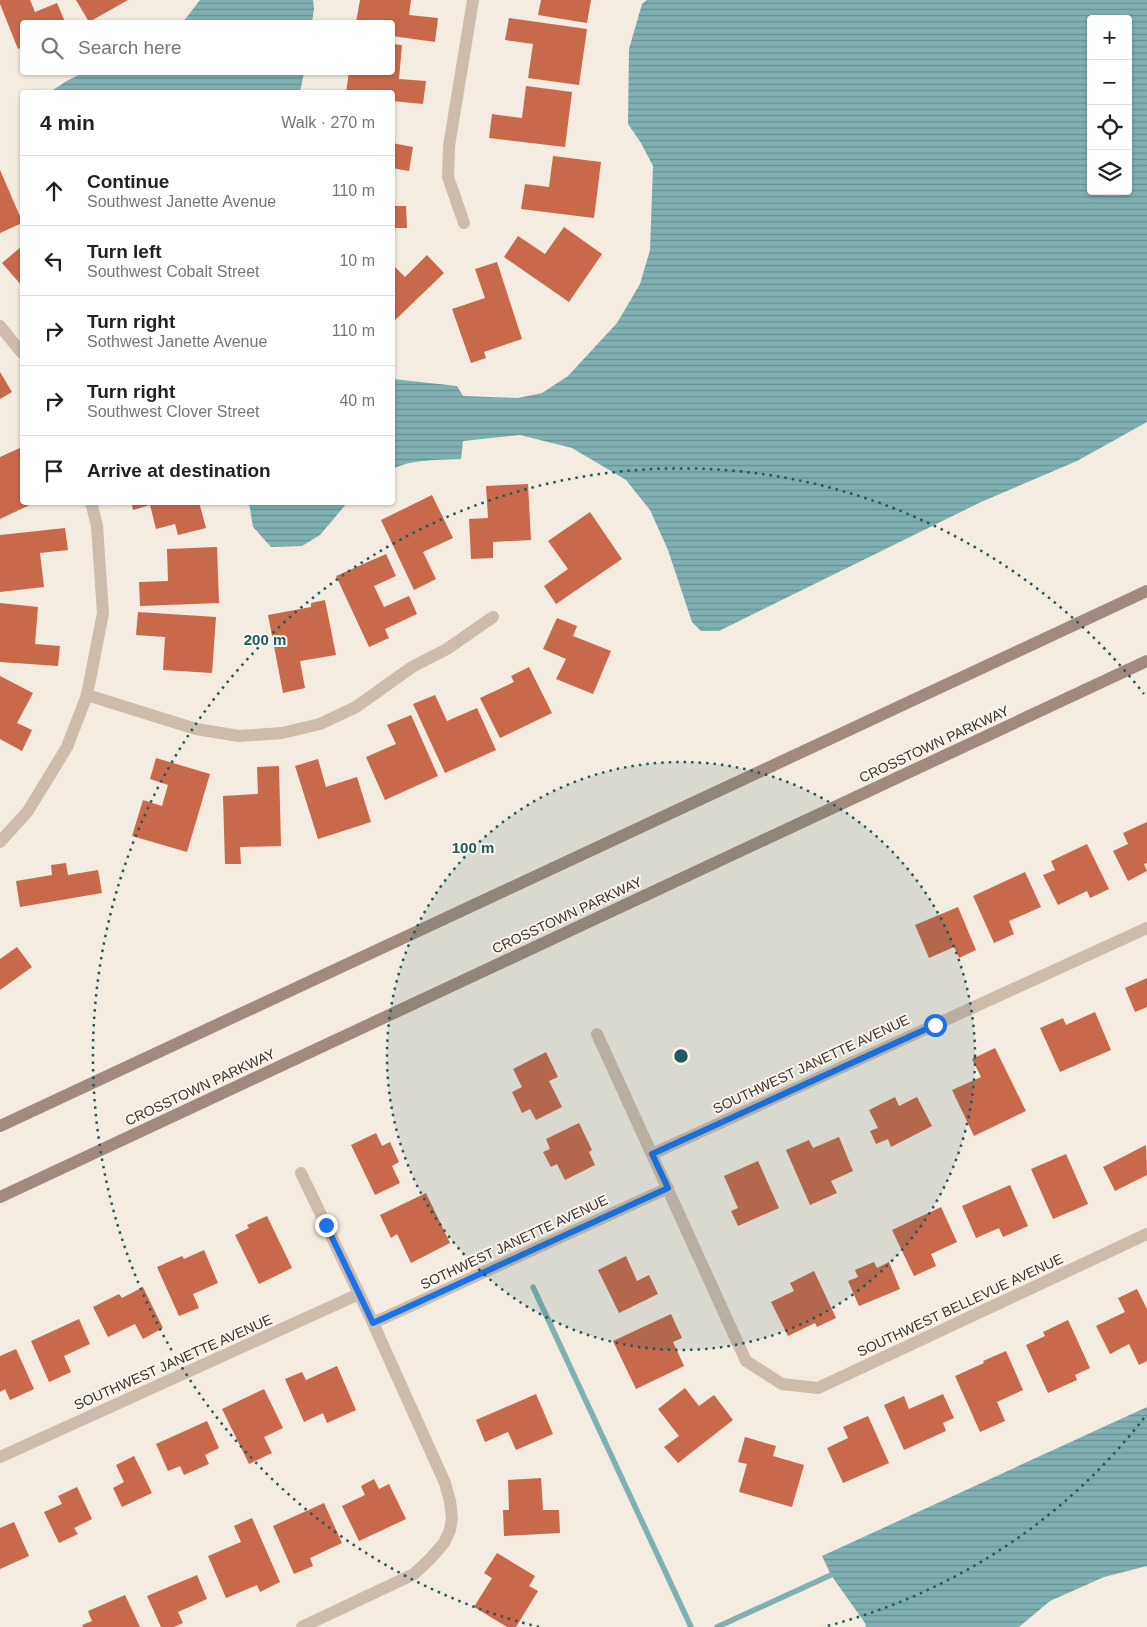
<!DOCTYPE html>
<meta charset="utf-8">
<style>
body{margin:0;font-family:Helvetica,sans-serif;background:#f6f6f6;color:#222}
.controls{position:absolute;right:15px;top:15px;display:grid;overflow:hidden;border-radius:5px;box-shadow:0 1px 4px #0004}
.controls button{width:45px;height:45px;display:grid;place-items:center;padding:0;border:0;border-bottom:1px solid #e0e0e0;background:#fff;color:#222;font:25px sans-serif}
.stop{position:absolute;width:15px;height:15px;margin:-11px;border:4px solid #1a73e8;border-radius:50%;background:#fff}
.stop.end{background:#1a73e8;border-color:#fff;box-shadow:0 1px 5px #0008}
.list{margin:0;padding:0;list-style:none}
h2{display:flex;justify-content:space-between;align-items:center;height:65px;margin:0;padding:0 20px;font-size:21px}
h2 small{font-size:16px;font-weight:400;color:#767676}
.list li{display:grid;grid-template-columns:32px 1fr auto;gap:15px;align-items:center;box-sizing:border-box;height:70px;padding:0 20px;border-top:1px solid #e0e0e0}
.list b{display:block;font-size:19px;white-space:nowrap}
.list p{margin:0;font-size:16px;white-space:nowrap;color:#767676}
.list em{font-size:16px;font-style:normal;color:#767676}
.icon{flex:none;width:28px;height:28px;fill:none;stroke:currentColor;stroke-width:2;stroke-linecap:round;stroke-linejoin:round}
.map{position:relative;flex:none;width:1147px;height:1627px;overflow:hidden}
.search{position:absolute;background:#fff;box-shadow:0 1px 4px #0004;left:20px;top:20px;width:375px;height:55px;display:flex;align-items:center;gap:12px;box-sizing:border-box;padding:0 18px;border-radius:5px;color:#767676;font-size:19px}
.panel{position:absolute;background:#fff;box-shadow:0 1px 4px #0004;left:20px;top:90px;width:375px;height:415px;border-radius:5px}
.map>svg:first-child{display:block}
.water{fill:url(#water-rules);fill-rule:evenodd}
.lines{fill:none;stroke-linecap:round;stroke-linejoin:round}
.stream{stroke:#7fb0b2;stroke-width:5.5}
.building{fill:#c8694b}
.street{stroke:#cdbbac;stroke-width:12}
.secondary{stroke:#a18a7d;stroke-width:12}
.route{stroke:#1a73e8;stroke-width:6}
.ring{fill:none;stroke:#1f5a5e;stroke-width:2.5;stroke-dasharray:2.5 5}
.labels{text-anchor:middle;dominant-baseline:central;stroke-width:4;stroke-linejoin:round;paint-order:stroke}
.street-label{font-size:14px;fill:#3b302b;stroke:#fbf5ee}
.centre{fill:#1f5a5e;stroke:#fbf5ee;stroke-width:2.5}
.ring-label{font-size:15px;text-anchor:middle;font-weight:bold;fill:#1f5a5e;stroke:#fbf5ee;stroke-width:4;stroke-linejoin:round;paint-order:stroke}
</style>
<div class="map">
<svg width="1147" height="1627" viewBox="0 0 1147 1627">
<defs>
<pattern id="water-rules" width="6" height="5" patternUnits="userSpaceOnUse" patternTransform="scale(1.25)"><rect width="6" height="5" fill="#7fb0b2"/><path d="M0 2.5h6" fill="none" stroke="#699091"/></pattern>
</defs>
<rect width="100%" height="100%" fill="#f4ebe1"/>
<g class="water">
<path d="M200,0H313L314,9L312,22H183Z"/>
<path d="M647,0H1147V422L1077,461L981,502L719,631H701L692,622L668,550L650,510L626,480L572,448L520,435L463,441L461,459C440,460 411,459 393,469V379L457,386L463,396L518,398L542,393L568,376L617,323L640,284L650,250L653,166L641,143L628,124L629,49L642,4ZM1091,19H1128V191H1091Z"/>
<path d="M84,72H304V73L300,92H50L65,82Z"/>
<path d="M249,503V502L347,503L320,535L302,546L271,547L253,527Z"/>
<path d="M1147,1407V1566L1104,1577L1050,1601L1019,1627H866L865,1623L831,1575L822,1556Z"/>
</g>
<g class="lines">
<g class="stream">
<path d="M533,1287L691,1627"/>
<path d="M717,1627L831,1575"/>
</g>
</g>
<g class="building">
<path d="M0,0H30L35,12L57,3L65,22H22V47L18,49L0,4Z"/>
<path d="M76,0H128L89,22Z"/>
<path d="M360,0H411L409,15L438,18L435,42L392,36V22H356Z"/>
<path d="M541,0H591L587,23L538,15Z"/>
<path d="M509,18L587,29L579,85L528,78L533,44L505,40Z"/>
<path d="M392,44L402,45L399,79L426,81L423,104L392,101V92H346L349,72H392Z"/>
<path d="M526,86L572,92L565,147L489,138L492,114L522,118Z"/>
<path d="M392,143L413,147L409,171L392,168Z"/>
<path d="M553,156L601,162L594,218L521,209L525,184L549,187Z"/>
<path d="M0,170L22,221V223L0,233Z"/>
<path d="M392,206H406L407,228H392Z"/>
<path d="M564,227L602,254L569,302L504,257L518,236L545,254Z"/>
<path d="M22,246V286L2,263Z"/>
<path d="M427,255L444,273L392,323V264L405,277Z"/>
<path d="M497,262L522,339L484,352L486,358L471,363L452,309L485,298L475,269Z"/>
<path d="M0,372L12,392L0,399Z"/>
<path d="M22,447V502H36L0,519V457Z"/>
<path d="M528,484L531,540L493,542V558L471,559L469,519L488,518L486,486Z"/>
<path d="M432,495L453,538L423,552L436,579L414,590L381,520Z"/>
<path d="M131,502H199L206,528L178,535L175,524L156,529L150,505L133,510Z"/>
<path d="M590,512L622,559L556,604L544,586L568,569L548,541Z"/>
<path d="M65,528L68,550L40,553L44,587L0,592V535Z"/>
<path d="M217,547L219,603L140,606L139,582L168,581L167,549Z"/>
<path d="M386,554L396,576L374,586L384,607L409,596L417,614L385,629L389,638L369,647L336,576Z"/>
<path d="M325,600L336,655L300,661L305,688L283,693L268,615L311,607V603Z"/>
<path d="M0,603L38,607L35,644L60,646L58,666L0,662Z"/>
<path d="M138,612L216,617L212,673L163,670L165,637L136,635Z"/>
<path d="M557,618L577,626L573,636L611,651L593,694L556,679L566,659L543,649Z"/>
<path d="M529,667L552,713L500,738L480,698L514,682L511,676Z"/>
<path d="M0,676L33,693L17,723L32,730L22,751L0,739Z"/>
<path d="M435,695L447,721L477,708L496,750L445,773L413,704Z"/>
<path d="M411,715L438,776L385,800L366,757L396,744L387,725Z"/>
<path d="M156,758L210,774L187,852L132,836L143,800L162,806L168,785L150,779Z"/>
<path d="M318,759L326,787L357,777L371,822L318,839L295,766Z"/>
<path d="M279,766L281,846L240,847L241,864H225L223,796L258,794L257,767Z"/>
<path d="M1147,822V863L1144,864L1147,871L1128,881L1113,851L1128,844L1123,833Z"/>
<path d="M1087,844L1109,889L1090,898L1087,891L1058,905L1043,875L1055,870L1051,861Z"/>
<path d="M66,863L68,875L98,870L102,893L20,907L16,881L52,875L51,865Z"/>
<path d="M1025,872L1041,907L1009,921L1014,934L994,943L973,896Z"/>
<path d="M958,907L976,950L959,958L954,947L929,958L915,925Z"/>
<path d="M17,947L32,967L0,990V959Z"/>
<path d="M1147,978V1007L1135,1012L1125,988Z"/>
<path d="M1095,1012L1111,1050L1060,1072L1040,1028L1063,1018L1066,1025Z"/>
<path d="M995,1048L1026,1111L974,1136L952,1090L981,1077L972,1059Z"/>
<path d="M546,1052L558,1077L549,1081L562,1107L536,1120L530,1109L522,1113L512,1092L522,1087L513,1069Z"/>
<path d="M895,1097L899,1106L917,1097L932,1126L891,1147L888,1139L876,1144L870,1131L878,1128L869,1110Z"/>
<path d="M579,1123L592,1150L589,1152L595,1165L565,1180L557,1164L551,1167L543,1152L550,1149L546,1139Z"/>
<path d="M376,1133L382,1146L390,1142L399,1162L392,1166L400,1183L375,1195L351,1145Z"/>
<path d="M839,1137L853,1171L831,1181L837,1193L810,1205L786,1150L809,1140L813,1148Z"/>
<path d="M1146,1145L1147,1175L1115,1191L1103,1167Z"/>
<path d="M1066,1154L1088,1204L1053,1219L1031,1169Z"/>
<path d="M758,1161L779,1208L738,1226L731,1211L738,1208L724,1176Z"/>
<path d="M1010,1185L1028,1226L1003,1237L999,1228L976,1238L962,1206Z"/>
<path d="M426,1193L450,1243L411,1263L397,1234L391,1238L380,1215Z"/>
<path d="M941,1207L957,1242L931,1254L936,1266L914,1276L892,1230Z"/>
<path d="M267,1216L292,1268L259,1284L235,1235L249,1228L247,1225Z"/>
<path d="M204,1250L218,1283L193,1294L199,1308L179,1316L157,1267L182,1256L184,1259Z"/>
<path d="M626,1256L637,1281L649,1275L658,1294L619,1313L598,1270Z"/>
<path d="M874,1262L877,1268L889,1262L900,1289L859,1306L848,1281L858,1277L855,1270Z"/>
<path d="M814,1271L836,1318L817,1327L815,1323L788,1336L771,1302L794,1291L790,1283Z"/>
<path d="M143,1287L163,1328L143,1339L135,1324L108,1337L93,1307L119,1294L122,1298Z"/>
<path d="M1137,1289L1147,1309V1361L1139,1365L1129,1344L1110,1354L1096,1326L1125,1312L1118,1298Z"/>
<path d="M671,1314L682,1338L673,1342L684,1366L636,1389L613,1341Z"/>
<path d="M79,1319L90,1344L64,1356L71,1372L49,1382L31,1341Z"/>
<path d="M1068,1320L1090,1368L1075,1375L1077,1380L1048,1393L1026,1345L1045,1336L1043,1332Z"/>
<path d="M16,1349L34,1389L10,1400L5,1389L0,1392V1356Z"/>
<path d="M1006,1351L1023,1390L997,1402L1005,1421L980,1432L955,1376L984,1363L983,1361Z"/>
<path d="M337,1366L356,1410L327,1423L323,1413L304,1422L285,1379L302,1372L306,1380Z"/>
<path d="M685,1388L699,1406L714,1395L733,1420L678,1463L664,1447L679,1436L658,1409Z"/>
<path d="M264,1389L283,1428L264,1437L272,1453L249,1464L222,1409Z"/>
<path d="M536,1394L553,1434L516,1450L508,1432L485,1442L476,1420Z"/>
<path d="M943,1394L954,1418L943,1423L946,1431L904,1450L884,1405L904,1396L909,1409Z"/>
<path d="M868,1416L889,1463L843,1483L827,1448L848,1438L843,1427Z"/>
<path d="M207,1421L219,1448L205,1455L209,1464L184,1475L180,1466L168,1471L156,1444Z"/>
<path d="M745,1437L776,1446L773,1456L804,1465L792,1507L739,1492L747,1464L738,1462Z"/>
<path d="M134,1456L152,1493L122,1507L113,1488L124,1482L116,1465Z"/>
<path d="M541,1478L543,1510H559L560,1533L504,1536L503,1510H509L508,1480Z"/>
<path d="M374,1479L379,1489L389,1484L406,1519L359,1541L342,1506L365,1495L361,1486Z"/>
<path d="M77,1487L92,1519L74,1528L78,1534L59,1543L44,1512L62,1504L58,1496Z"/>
<path d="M324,1503L342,1543L310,1558L313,1566L294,1574L273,1526Z"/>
<path d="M252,1518L280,1582L260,1592L257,1585L226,1598L208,1556L241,1542L234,1526Z"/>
<path d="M14,1522L29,1556L0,1569V1528Z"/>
<path d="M497,1553L535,1576L529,1586L538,1591L516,1627H507L474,1607L492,1578L484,1573Z"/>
<path d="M197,1575L207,1599L178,1612L183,1623L174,1627H161L147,1596Z"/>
<path d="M125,1595L140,1627H83L82,1625L92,1621L88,1611Z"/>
</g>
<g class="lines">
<g class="street">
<path d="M464,223L448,177L449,146L473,0"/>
<path d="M0,326L22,353"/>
<path d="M87,695L196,729L239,736L282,733L320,724L356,707L412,667L447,649L493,617"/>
<path d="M0,842L28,811L67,747L87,695L103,613L97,526L91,502"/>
<path d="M597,1034L746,1361L782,1384L818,1388L1147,1234"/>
<path d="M652,1154L1147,928"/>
<path d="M301,1173L373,1323L445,1483L450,1501L452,1518L450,1530L444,1543L430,1559L414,1574L302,1627"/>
<path d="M373,1323L668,1188"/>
<path d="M0,1457L359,1294"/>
</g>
<g class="secondary">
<path d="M0,1126L1147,591"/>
<path d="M0,1197L1147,661"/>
</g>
</g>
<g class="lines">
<path class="route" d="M326,1225L373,1323L668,1188L652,1154L935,1025"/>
</g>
<circle cx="681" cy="1056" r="294" fill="#1f5a5e" fill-opacity=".12"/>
<g class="ring">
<circle cx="681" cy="1056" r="294"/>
<path d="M1144 1418A588 588 0 0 1 823 1627M539 1627A588 588 0 1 1 1144 694"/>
</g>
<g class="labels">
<g class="street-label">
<text transform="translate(934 744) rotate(-25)">CROSSTOWN PARKWAY</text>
<text transform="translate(567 915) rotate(-25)">CROSSTOWN PARKWAY</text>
<text transform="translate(811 1064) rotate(-25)">SOUTHWEST JANETTE AVENUE</text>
<text transform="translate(200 1087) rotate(-25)">CROSSTOWN PARKWAY</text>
<text transform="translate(514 1242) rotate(-25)">SOTHWEST JANETTE AVENUE</text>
<text transform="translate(960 1305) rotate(-25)">SOUTHWEST BELLEVUE AVENUE</text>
<text transform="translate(173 1362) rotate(-24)">SOUTHWEST JANETTE AVENUE</text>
</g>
</g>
<circle cx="681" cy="1056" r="8" class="centre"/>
<g class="ring-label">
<text x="265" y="645">200 m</text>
<text x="473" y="853">100 m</text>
</g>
</svg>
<div class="controls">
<button>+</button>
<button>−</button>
<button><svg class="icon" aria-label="locate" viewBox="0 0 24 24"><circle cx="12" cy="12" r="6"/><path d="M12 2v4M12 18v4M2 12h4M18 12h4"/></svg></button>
<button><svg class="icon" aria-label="layers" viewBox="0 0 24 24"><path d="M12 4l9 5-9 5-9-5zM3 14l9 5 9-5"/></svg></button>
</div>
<div class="stop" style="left:935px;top:1025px"></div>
<div class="stop end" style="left:326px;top:1225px"></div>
<div class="search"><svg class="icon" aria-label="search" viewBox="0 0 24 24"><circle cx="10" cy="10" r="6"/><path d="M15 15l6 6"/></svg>Search here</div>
<section class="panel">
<h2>4 min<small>Walk · 270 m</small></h2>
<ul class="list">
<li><svg class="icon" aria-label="ahead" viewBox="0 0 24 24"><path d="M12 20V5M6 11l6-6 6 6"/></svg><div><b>Continue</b><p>Southwest Janette Avenue</p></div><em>110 m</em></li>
<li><svg class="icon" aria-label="left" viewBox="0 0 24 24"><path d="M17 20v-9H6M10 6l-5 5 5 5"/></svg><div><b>Turn left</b><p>Southwest Cobalt Street</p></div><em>10 m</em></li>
<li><svg class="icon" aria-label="right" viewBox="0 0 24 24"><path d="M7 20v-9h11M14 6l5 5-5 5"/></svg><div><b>Turn right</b><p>Sothwest Janette Avenue</p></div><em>110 m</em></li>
<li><svg class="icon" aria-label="right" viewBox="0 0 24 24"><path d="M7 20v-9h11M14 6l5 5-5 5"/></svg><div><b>Turn right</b><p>Southwest Clover Street</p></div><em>40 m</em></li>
<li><svg class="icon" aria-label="arrive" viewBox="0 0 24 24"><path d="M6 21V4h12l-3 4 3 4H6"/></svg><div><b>Arrive at destination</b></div></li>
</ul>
</section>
</div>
